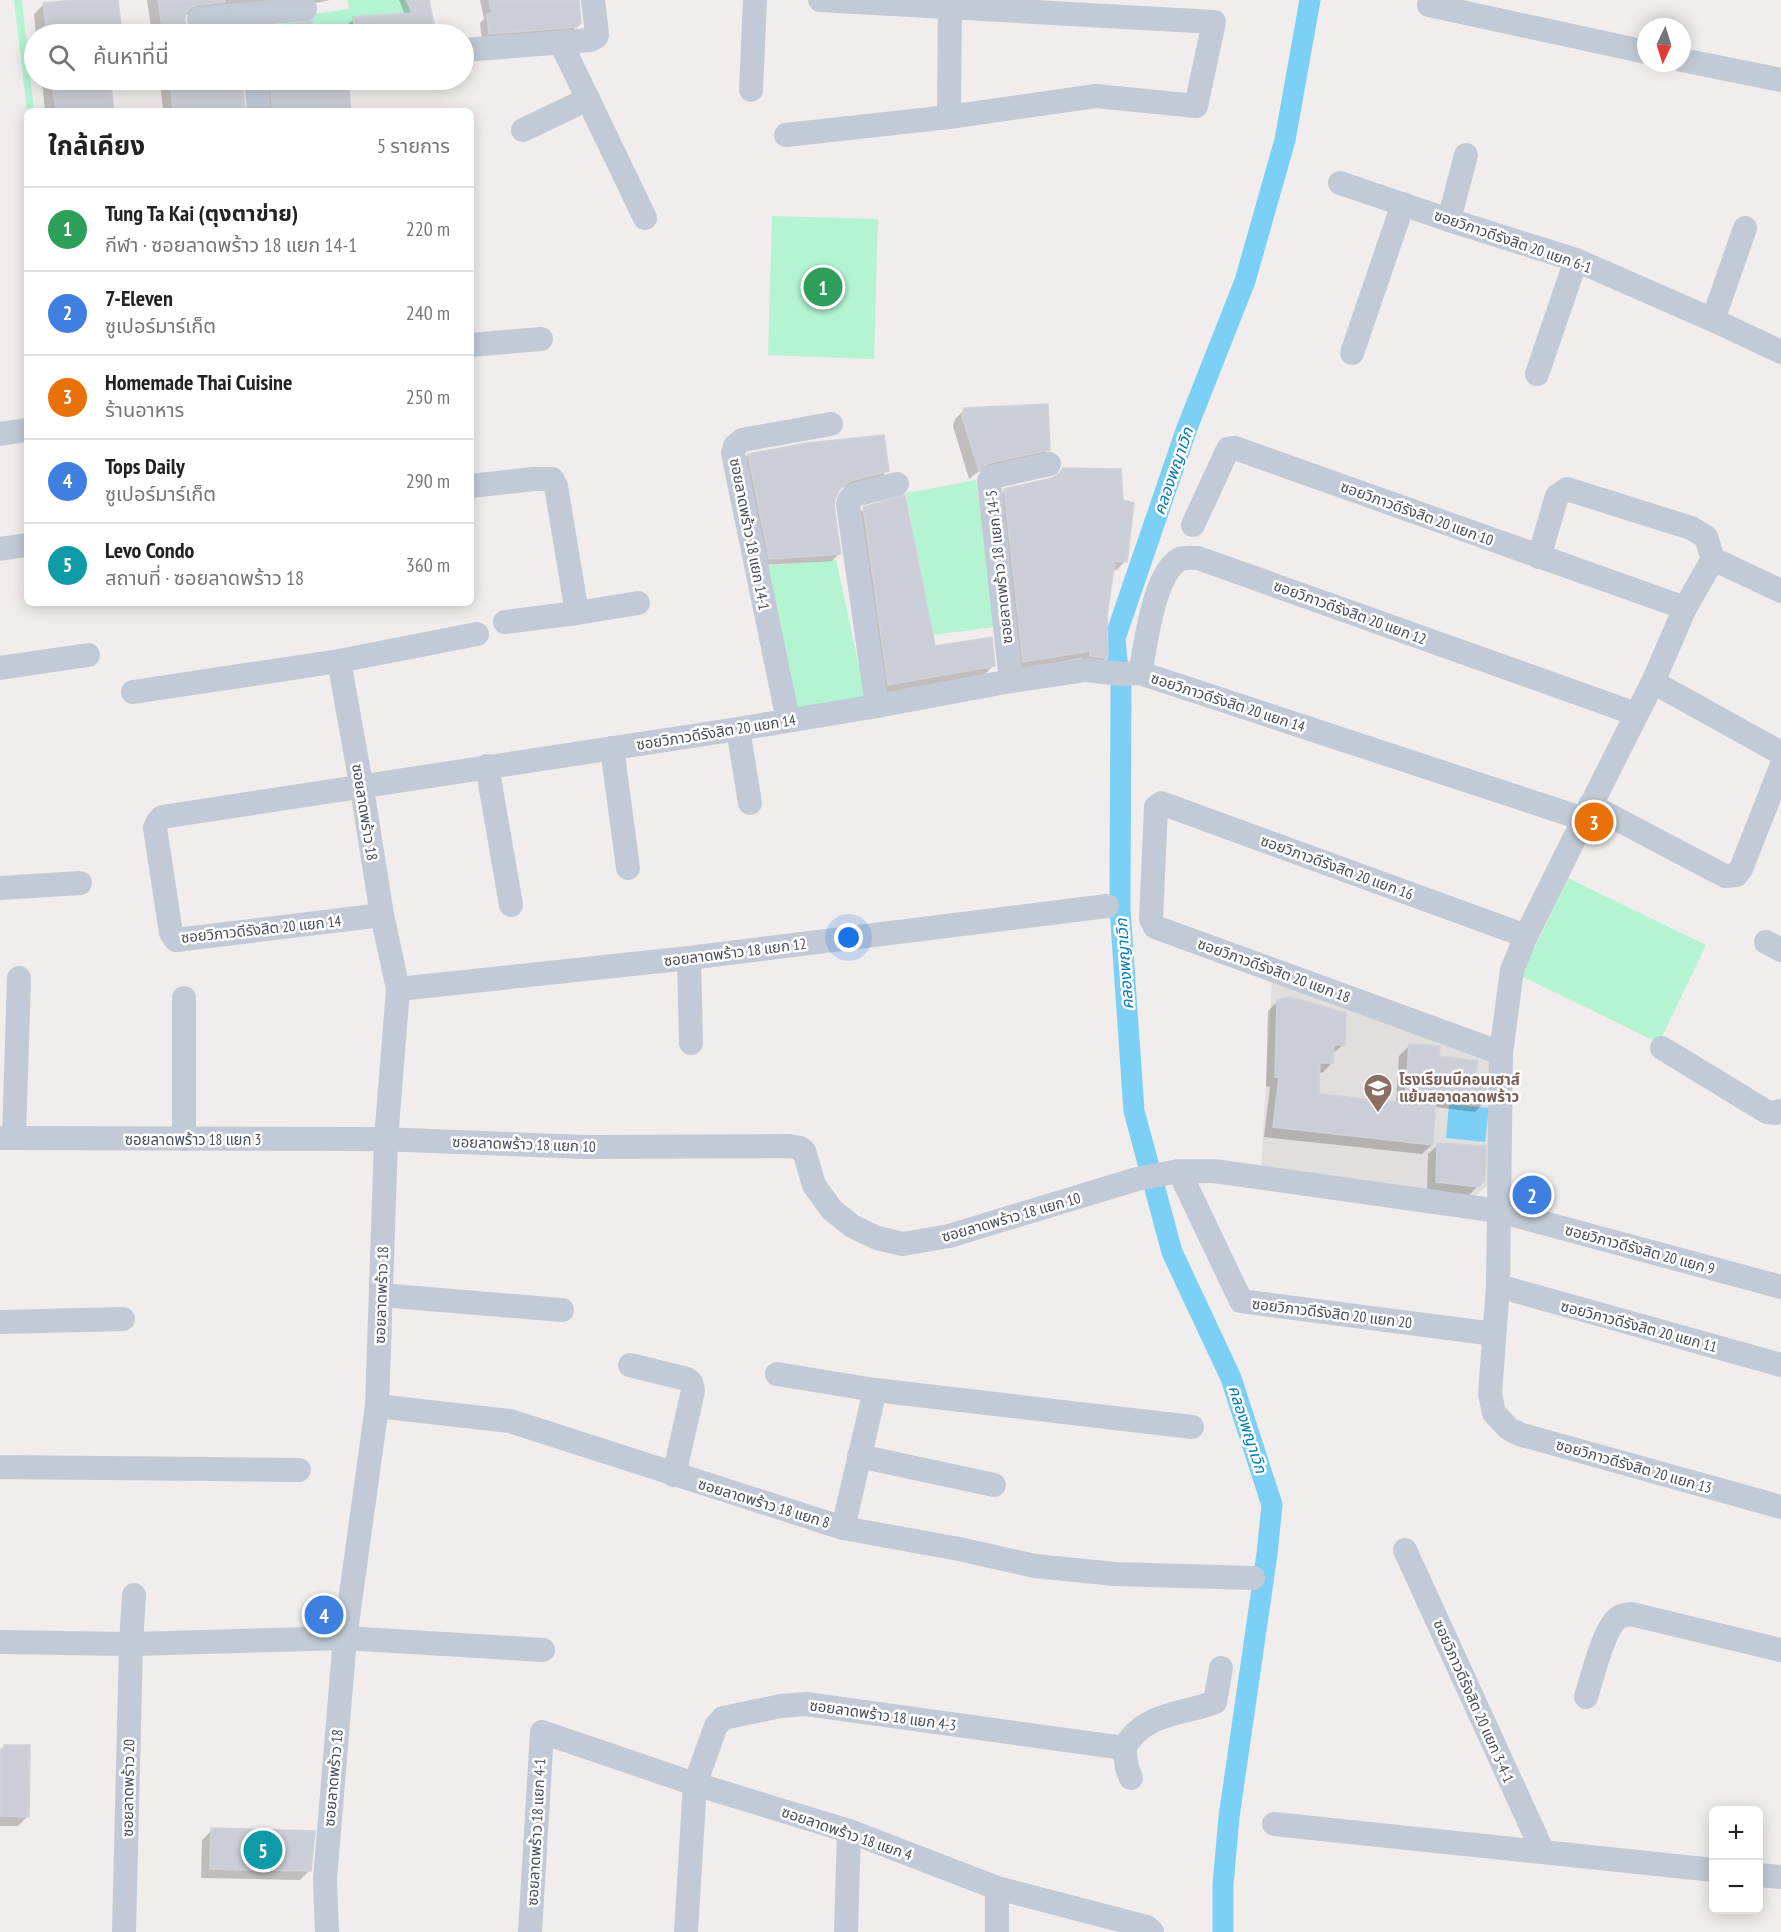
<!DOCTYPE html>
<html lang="th">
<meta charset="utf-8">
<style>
body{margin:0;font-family:"PT Sans Narrow","Noto Sans Thai",sans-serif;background:#f2f2f2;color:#222}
.controls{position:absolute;right:18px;bottom:18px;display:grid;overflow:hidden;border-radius:9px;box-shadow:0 3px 15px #0003}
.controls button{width:54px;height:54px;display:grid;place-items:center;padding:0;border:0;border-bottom:2px solid #e0e0e0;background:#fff;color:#222;font:30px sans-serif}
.compass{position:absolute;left:1637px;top:18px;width:54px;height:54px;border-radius:50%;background:#fff;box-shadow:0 3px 15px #0003;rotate:184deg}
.you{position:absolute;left:849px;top:938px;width:21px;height:21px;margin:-15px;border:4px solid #fff;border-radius:50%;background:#1a73e8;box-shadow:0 0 0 9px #1a73e833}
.badge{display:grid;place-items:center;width:39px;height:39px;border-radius:50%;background:#111827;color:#fff;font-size:20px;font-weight:700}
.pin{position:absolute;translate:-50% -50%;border:3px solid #fff;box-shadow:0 2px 6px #0006}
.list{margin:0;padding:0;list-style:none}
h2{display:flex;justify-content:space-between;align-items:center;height:78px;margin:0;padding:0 24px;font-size:26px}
h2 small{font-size:20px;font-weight:400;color:#767676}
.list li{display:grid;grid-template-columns:39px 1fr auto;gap:18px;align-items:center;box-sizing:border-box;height:84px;padding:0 24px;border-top:2px solid #e0e0e0}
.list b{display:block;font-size:22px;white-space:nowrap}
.list p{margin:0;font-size:20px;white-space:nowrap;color:#767676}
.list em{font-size:20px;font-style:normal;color:#767676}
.icon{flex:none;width:33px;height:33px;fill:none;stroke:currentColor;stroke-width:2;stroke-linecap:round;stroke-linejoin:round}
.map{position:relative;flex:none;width:1781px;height:1932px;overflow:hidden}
.search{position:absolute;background:#fff;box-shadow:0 3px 15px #0003;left:24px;top:24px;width:450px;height:66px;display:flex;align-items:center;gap:15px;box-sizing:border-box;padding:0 21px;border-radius:33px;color:#767676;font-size:22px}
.panel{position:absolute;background:#fff;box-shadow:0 3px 15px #0003;left:24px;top:108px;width:450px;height:498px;border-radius:9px}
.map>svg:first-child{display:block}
.education{fill:#e1dede}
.green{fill:#b5f4d3}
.water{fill:#7cd0f6}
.shadow{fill:#0003}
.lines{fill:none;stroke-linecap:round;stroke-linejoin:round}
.canal{stroke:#7cd0f6;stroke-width:21}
.building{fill:#cbced6;stroke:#d0d2da;stroke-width:1.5}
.street{stroke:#c1cad6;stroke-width:24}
.labels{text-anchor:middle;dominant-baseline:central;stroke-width:5;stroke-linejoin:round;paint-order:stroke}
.street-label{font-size:15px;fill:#434e5c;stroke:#fff}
.education-label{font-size:15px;font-weight:bold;fill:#785e54;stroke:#fff;text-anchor:start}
.water-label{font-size:16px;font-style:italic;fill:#007bb2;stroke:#fff}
</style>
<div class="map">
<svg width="1781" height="1932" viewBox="0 0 1781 1932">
<rect width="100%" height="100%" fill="#f0edec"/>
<path class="education" d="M1272,981L1492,1059V1182L1474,1197L1261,1169Z"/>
<g class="green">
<path d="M14,0H22L34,111H27Z"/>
<path d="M348,0H405L408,7L415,3L422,34H246L244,23L349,9Z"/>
<path d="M772,216L878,219L874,359L768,355Z"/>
<path d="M976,480L996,627L932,635L906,493Z"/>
<path d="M836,560L866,698L792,712L761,566Z"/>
<path d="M1568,878L1706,945L1659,1043L1521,976Z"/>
</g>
<path class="water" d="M1449,1104L1489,1108L1485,1142L1446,1138Z"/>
<g class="shadow">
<path d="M91,0H117L121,34H36L34,14L44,4Z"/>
<path d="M147,0H330L300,6L293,4L184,15L186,28L193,34L224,32V34H152Z"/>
<path d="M399,0H428L434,34H349L348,24L354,19L405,15Z"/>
<path d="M480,0H578L580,23L572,31L482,41L480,23L484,19Z"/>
<path d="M310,23L311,34H263L270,28Z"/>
<path d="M42,80H109L112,111H45Z"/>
<path d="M149,80H241L243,111H163L160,82L149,83Z"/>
<path d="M259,80H347L350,111H260Z"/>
<path d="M965,409L1048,450L1039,459L978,472L969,479L953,426L955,419Z"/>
<path d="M748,455L887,471L880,478L841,488L837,491L832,506L839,554L832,561L763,565L741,462Z"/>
<path d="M1063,469L1122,501L1125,561L1117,570H1113L1106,616V658L1098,666L1082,664V658L1015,670L996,499L1005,490L1054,478Z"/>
<path d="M864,509L934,647L993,666L982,677L877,695L852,520Z"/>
<path d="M1278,1001L1343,1045L1332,1054V1063L1322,1073L1318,1072L1317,1095L1396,1104L1399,1056L1409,1046L1437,1057L1475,1076L1484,1102L1475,1112L1434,1107L1432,1145L1422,1154L1264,1137L1270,1087L1266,1086L1268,1011Z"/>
<path d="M1438,1145L1484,1180L1468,1196L1427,1191L1428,1154Z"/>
<path d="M1518,1180L1547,1209L1540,1215L1508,1206L1511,1187Z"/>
<path d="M4,1746L28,1816L18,1826H0V1751Z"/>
<path d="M212,1830L310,1870L300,1880L201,1878L202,1840Z"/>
</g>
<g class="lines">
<path class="canal" d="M1223,1932V1885L1229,1817L1267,1554L1272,1505L1231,1378L1172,1252L1134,1111L1120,909L1121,674L1117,661L1115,638L1187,428L1245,281L1285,140L1310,0"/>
</g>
<g class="building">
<path d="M75,0H118L122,34H47L43,3Z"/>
<path d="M158,0H225V2L198,5L191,7L186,13L185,20L187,27L194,32L225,31L226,34H163Z"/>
<path d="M407,0H429L436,34H355L353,17L412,13Z"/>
<path d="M489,0H579L581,23L577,27L489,34L487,14L492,13Z"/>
<path d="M312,21V34H269V27Z"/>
<path d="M52,80H110L114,110L56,111Z"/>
<path d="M199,80H242L245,111H173L171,82Z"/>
<path d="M270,80H348L351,111H273Z"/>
<path d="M1048,404L1050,450L989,463L979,471L962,416L964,408Z"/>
<path d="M884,435L889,471L850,481L840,489L835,499L834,506L841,554L769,559L748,454L807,443Z"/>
<path d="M1063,468L1121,469L1123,500L1134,503L1127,562L1115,561L1107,616L1108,658L1090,656V651L1023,662L1004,489L1052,478L1059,474Z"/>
<path d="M905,495L935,646L992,637L995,666L888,685L863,507Z"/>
<path d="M1290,997L1346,1013L1345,1045H1334L1333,1063H1320L1319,1094L1405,1103L1409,1044L1440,1046L1439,1056L1478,1061L1476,1075L1486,1076V1103L1436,1096L1433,1145L1273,1127L1279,1077H1275L1277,1000Z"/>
<path d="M1437,1143L1486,1146L1485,1180L1479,1187L1436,1182Z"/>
<path d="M1517,1179L1554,1190L1548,1209L1513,1200V1191Z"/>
<path d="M4,1745H30L29,1817L0,1816V1749H4Z"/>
<path d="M211,1828L315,1831L311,1871L210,1869Z"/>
</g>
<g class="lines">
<g class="street">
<path d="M1429,5L1646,52"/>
<path d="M199,19L238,15"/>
<path d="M240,34L238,15L305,9"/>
<path d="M561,43L645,218"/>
<path d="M464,50L590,40L596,37L597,34L593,0"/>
<path d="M1682,60L1781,80"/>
<path d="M256,80L259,111"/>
<path d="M751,90L755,0"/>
<path d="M949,117L950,0"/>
<path d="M523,130L588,99"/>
<path d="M786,135L949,117L1096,96L1196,106L1214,22L820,0"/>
<path d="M1340,183L1449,220L1576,260L1713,320L1781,352"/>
<path d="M1449,220L1466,155"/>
<path d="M1713,320L1745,228"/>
<path d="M471,345L541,339"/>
<path d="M1352,353L1403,204"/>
<path d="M1537,374L1576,260"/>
<path d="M0,434L27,430"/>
<path d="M471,486L533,479H552L556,486L577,613"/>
<path d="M1193,525L1228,449L1235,448L1685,608"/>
<path d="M0,549L27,545"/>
<path d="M1539,557L1557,496L1567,489L1691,528L1706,537L1713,559L1781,591"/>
<path d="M1713,559L1685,608L1653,682L1584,819L1526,936L1512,970L1501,1053L1498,1286L1490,1394L1494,1413L1508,1428L1519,1434L1781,1507"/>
<path d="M505,622L577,613L638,603"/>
<path d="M0,668L88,655"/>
<path d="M1140,673C1146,646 1153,573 1180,559C1185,557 1192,558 1198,558L1636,714"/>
<path d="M1011,681L989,481L992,477L1049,464"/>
<path d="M1653,682L1781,753"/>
<path d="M133,692L339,661L477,634"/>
<path d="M877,706L848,504L850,499L854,495L897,484"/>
<path d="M788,720L733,453L735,446L742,440L831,424"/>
<path d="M738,729L750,803"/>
<path d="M612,748L628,868"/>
<path d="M487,766L511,905"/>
<path d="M1590,805L1725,876L1736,875L1741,869L1781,767"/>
<path d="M0,888L80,883"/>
<path d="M382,915L176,940L171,933L155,828L157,823L162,817L738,729L877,706L1011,681L1086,670L1121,674L1140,673L1584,819"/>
<path d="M1766,942L1781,950"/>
<path d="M689,958L691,1043"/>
<path d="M398,989L689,958L1107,906"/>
<path d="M1662,1048L1767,1112L1775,1113L1781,1111"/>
<path d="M1501,1053L1155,927L1151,919L1156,807L1161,803L1526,936"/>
<path d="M0,1138L380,1139L586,1147L790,1146L800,1148L804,1151L814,1185L832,1210L852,1226L877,1238L903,1244L949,1236L1137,1179L1179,1171H1214L1499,1211L1781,1287"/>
<path d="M14,1138L19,978"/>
<path d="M184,1139V998"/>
<path d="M1179,1171L1241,1301L1494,1334"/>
<path d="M1498,1286L1781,1365"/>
<path d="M381,1295L562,1310"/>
<path d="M0,1322L123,1319"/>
<path d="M630,1365L687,1379L691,1382L693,1391L674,1475"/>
<path d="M777,1374L875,1390"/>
<path d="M377,1406L510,1421L843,1528L875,1390L1192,1427"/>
<path d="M859,1456L994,1485"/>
<path d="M0,1467L299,1470"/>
<path d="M843,1528L959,1549L1035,1566L1115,1574L1253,1578"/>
<path d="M1405,1550L1543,1852"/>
<path d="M0,1642L131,1644L345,1638L543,1650"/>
<path d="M1586,1697C1592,1679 1604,1627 1618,1618C1621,1615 1627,1615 1631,1614L1781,1650"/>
<path d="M1124,1748C1144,1712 1182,1715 1215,1702L1221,1668"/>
<path d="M1274,1824L1714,1870"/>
<path d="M1758,1875L1781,1877"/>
<path d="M124,1932L131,1644L134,1595"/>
<path d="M327,1932L325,1879L345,1638L377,1406L386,1140L398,989L382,915L363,795L339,661"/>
<path d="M530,1932L542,1732L695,1784L849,1831L997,1888L1147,1927L1152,1932"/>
<path d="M686,1932L695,1784L716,1726L723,1718L781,1706L806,1704L1124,1748L1127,1768L1131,1778"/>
<path d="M846,1932L849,1831"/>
<path d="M997,1932V1888"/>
</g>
</g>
<defs>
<g id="school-pin" transform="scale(1.5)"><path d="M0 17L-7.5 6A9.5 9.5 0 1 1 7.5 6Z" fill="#8d6e63" stroke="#fff"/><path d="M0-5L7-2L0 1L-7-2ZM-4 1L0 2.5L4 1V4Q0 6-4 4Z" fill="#fff"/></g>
</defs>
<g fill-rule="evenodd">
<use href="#school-pin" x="1378" y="1088"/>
</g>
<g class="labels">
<g class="street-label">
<text transform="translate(1513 241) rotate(19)">ซอยวิภาวดีรังสิต 20 แยก 6-1</text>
<text transform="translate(1417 513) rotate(20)">ซอยวิภาวดีรังสิต 20 แยก 10</text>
<text transform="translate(750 534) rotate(79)">ซอยลาดพร้าว 18 แยก 14-1</text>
<text transform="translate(999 567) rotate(-96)">ซอยลาดพร้าว 18 แยก 14-5</text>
<text transform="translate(1350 612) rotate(20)">ซอยวิภาวดีรังสิต 20 แยก 12</text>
<text transform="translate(1228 702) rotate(18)">ซอยวิภาวดีรังสิต 20 แยก 14</text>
<text transform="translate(716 732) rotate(-9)">ซอยวิภาวดีรังสิต 20 แยก 14</text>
<text transform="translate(365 812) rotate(81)">ซอยลาดพร้าว 18</text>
<text transform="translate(1337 867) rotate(20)">ซอยวิภาวดีรังสิต 20 แยก 16</text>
<text transform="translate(261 929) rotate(-6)">ซอยวิภาวดีรังสิต 20 แยก 14</text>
<text transform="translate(735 952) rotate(-7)">ซอยลาดพร้าว 18 แยก 12</text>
<text transform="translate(1274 970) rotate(20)">ซอยวิภาวดีรังสิต 20 แยก 18</text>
<text x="193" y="1139">ซอยลาดพร้าว 18 แยก 3</text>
<text transform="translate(524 1144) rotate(2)">ซอยลาดพร้าว 18 แยก 10</text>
<text transform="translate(1011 1217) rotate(-16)">ซอยลาดพร้าว 18 แยก 10</text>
<text transform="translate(1640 1249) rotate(15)">ซอยวิภาวดีรังสิต 20 แยก 9</text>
<text transform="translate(381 1295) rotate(-88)">ซอยลาดพร้าว 18</text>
<text transform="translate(1332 1313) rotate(7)">ซอยวิภาวดีรังสิต 20 แยก 20</text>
<text transform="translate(1639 1326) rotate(15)">ซอยวิภาวดีรังสิต 20 แยก 11</text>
<text transform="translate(1634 1466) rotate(16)">ซอยวิภาวดีรังสิต 20 แยก 13</text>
<text transform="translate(764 1503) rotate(17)">ซอยลาดพร้าว 18 แยก 8</text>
<text transform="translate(1474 1701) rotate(66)">ซอยวิภาวดีรังสิต 20 แยก 3-4-1</text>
<text transform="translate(883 1715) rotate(8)">ซอยลาดพร้าว 18 แยก 4-3</text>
<text transform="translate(333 1778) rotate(-85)">ซอยลาดพร้าว 18</text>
<text transform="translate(128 1788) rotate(-89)">ซอยลาดพร้าว 20</text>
<text transform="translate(536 1832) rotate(-87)">ซอยลาดพร้าว 18 แยก 4-1</text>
<text transform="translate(847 1833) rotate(19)">ซอยลาดพร้าว 18 แยก 4</text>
</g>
<g class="education-label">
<text x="1399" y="1079">โรงเรียนบีคอนเฮาส์<tspan x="1399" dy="17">แย้มสอาดลาดพร้าว</tspan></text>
</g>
<g class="water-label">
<text transform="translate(1173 471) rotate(-71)">คลองพญาเวิก</text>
<text transform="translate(1124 964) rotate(-94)">คลองพญาเวิก</text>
<text transform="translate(1248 1429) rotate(72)">คลองพญาเวิก</text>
</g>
</g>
</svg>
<div class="controls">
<button>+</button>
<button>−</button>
</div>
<svg class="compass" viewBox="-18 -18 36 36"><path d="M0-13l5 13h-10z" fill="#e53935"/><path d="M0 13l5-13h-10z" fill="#767676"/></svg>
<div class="you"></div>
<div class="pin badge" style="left:823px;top:287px;background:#2e9e5b">1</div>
<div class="pin badge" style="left:1532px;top:1195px;background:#3f7fe0">2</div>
<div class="pin badge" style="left:1594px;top:822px;background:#e8710a">3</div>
<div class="pin badge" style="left:324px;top:1615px;background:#3f7fe0">4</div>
<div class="pin badge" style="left:263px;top:1850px;background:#0f9aa8">5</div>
<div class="search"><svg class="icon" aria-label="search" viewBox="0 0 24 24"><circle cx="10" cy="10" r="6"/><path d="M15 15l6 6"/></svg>ค้นหาที่นี่</div>
<section class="panel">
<h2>ใกล้เคียง<small>5 รายการ</small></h2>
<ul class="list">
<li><span class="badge" style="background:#2e9e5b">1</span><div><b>Tung Ta Kai (ตุงตาข่าย)</b><p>กีฬา · ซอยลาดพร้าว 18 แยก 14-1</p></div><em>220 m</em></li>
<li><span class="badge" style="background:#3f7fe0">2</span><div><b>7-Eleven</b><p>ซูเปอร์มาร์เก็ต</p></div><em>240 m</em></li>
<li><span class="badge" style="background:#e8710a">3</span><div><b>Homemade Thai Cuisine</b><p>ร้านอาหาร</p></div><em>250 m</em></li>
<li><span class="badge" style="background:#3f7fe0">4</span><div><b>Tops Daily</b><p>ซูเปอร์มาร์เก็ต</p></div><em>290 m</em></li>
<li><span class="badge" style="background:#0f9aa8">5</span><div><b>Levo Condo</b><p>สถานที่ · ซอยลาดพร้าว 18</p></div><em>360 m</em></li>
</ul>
</section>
</div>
